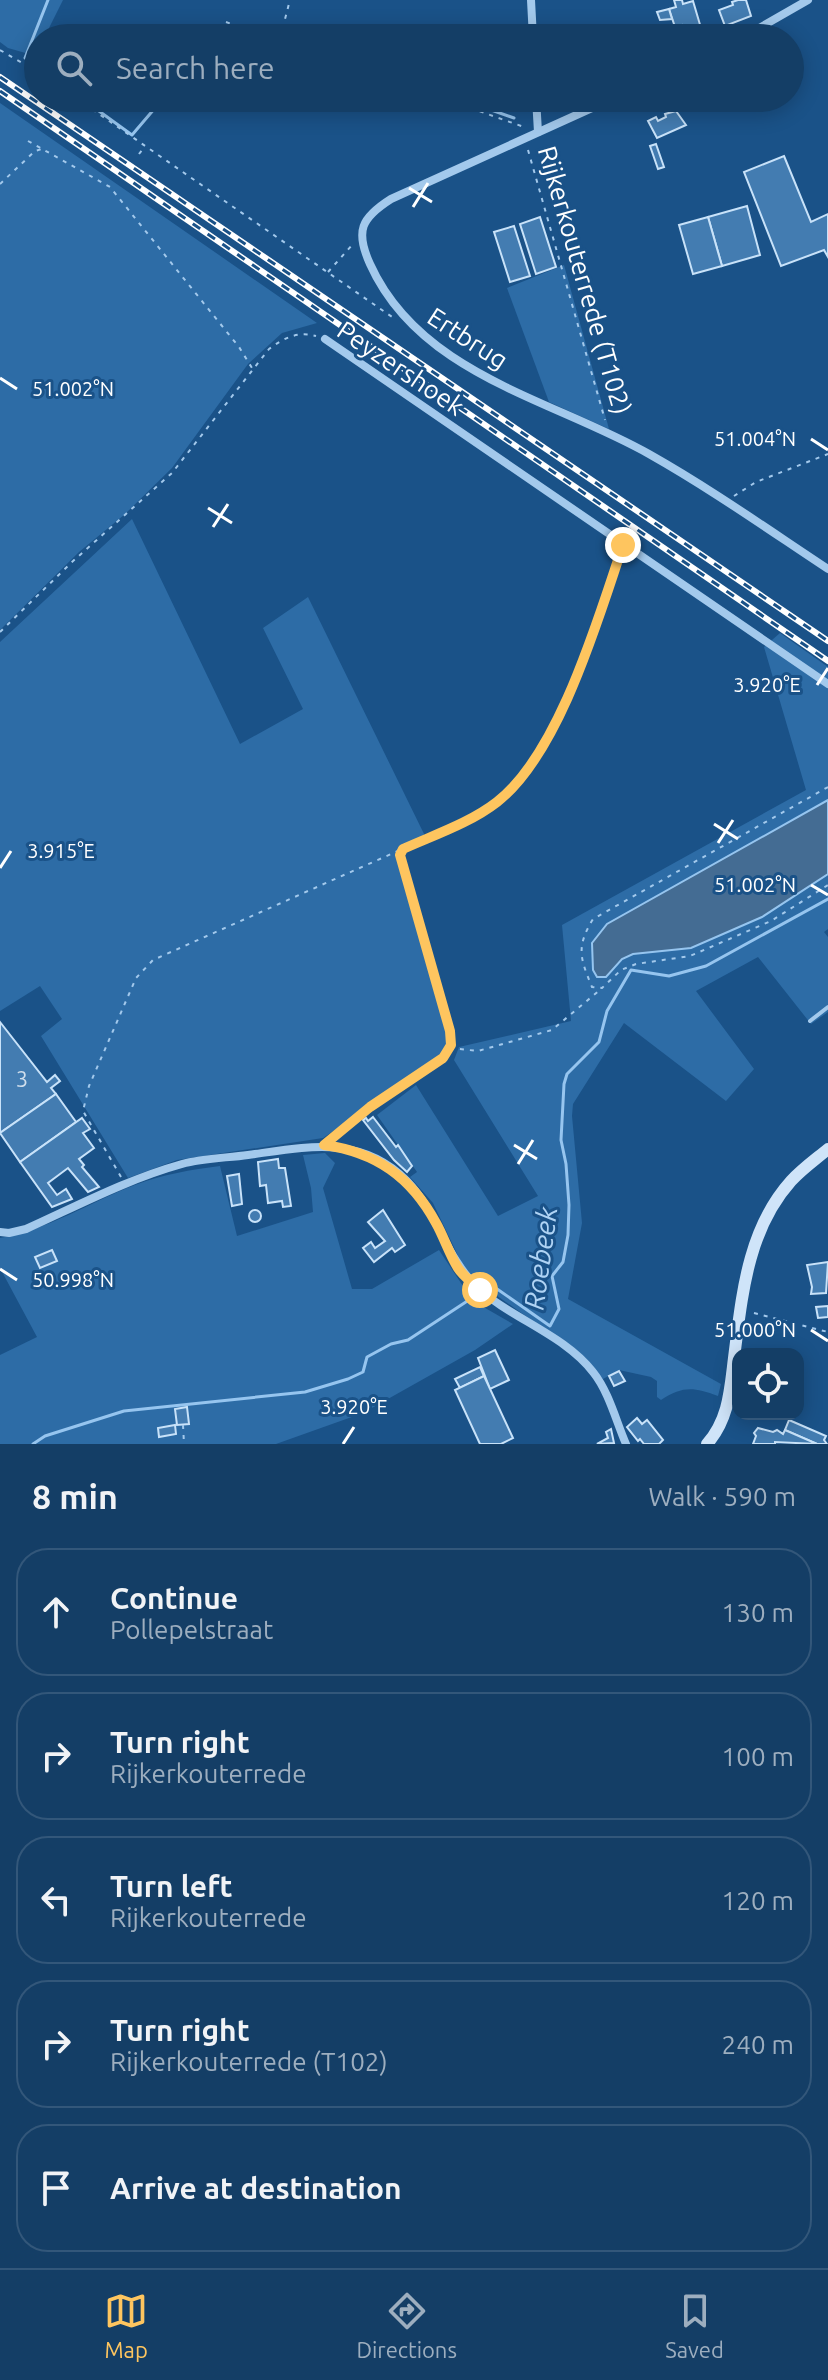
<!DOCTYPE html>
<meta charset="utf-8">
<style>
body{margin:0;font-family:Ubuntu,sans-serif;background:#1d456c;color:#f1f3f6}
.controls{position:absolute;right:24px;bottom:24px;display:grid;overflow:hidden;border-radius:16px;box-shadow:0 4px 20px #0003}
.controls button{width:72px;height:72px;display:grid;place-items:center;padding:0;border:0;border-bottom:2px solid #33577a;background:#143e66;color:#f1f3f6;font:40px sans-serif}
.stop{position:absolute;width:24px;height:24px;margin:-18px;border:6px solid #fec55f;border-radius:50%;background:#fff}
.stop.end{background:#fec55f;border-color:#fff;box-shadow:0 2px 8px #0008}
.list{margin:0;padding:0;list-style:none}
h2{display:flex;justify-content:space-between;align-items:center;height:104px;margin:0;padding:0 32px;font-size:34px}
h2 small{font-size:26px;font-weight:400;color:#9daebf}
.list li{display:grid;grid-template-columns:52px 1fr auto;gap:24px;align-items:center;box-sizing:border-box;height:128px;margin:0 16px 16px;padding:0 16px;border:2px solid #33577a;border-radius:32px}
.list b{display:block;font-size:30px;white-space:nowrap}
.list p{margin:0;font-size:26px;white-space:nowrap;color:#9daebf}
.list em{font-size:26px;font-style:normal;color:#9daebf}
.icon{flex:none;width:44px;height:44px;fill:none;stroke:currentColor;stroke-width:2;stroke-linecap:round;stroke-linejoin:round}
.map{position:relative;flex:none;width:828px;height:1444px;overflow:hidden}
.search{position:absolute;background:#143e66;box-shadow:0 4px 20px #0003;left:24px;right:24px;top:24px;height:88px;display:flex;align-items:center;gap:20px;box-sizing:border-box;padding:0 28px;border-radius:44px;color:#9daebf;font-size:30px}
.sheet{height:824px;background:#143e66}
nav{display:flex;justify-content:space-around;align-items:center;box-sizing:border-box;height:112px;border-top:2px solid #33577a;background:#143e66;font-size:22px;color:#9daebf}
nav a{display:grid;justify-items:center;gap:4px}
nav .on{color:#fec55f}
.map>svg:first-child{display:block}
.green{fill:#2d6ca6}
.water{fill:#446c93;stroke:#96c5ef;stroke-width:2}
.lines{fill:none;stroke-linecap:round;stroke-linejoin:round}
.stream{stroke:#96c5ef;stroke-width:3}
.building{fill:#437cb1;stroke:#c8e2f9;stroke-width:2}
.path{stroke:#a3c9ec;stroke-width:2;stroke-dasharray:4 6;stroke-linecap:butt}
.lane{stroke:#a3c9ec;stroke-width:4}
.street{stroke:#a3c9ec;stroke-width:8}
.secondary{stroke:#cfe4f9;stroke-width:12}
.rail-casing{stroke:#fff;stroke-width:6}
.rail{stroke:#1a5288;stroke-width:3;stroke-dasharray:9;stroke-linecap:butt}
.route{stroke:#fec55f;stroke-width:10}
.ticks{fill:none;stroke:#fff;stroke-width:3}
.labels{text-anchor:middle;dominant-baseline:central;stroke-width:6;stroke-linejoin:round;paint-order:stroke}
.number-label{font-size:22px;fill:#d0deec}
.street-label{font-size:26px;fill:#fff;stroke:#1a5288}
.water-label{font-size:28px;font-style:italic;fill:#afd3f4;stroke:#1a5288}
.ticks-label{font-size:20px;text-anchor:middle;fill:#fff;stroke:#1a5288;stroke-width:6;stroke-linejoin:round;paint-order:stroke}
</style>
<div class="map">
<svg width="828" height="1444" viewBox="0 0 828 1444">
<rect width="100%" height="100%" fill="#1a5288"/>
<g class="green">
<path d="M0,0H63L44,38H38L36,56L8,48L0,42Z"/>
<path d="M0,103L317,323L282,333L248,364L172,468L124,515L79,552L0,630Z"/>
<path d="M564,265L609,429L549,402L507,288Z"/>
<path d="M132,519L240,744L303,709L263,628L308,597L426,838L405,847L399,853V862L447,1025C449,1041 449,1048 437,1061L323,1138L177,1160L128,1178L41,1036L62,1019L40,986L0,1011V642Z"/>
<path d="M780,633L828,667V800L607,924L605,977L622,959L633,954L691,948L762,917L828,874V929L824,932L828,937V1012L811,1024L758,957L696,991L754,1069L726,1101L624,1023L573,1104L572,1116L582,1223L568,1299L721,1384L718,1396C693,1387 683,1386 661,1400L657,1397V1381L651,1377L619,1370L603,1379L581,1355L479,1283L462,1264L433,1203L410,1177L417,1172L377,1115L416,1085L498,1216L538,1196L454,1060L459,1047L571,1021L562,925L806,790L764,647Z"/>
<path d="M325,1153L335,1163L323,1188L352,1289H372L439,1250L473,1301L513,1324L475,1350L363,1413L276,1444H0V1355L37,1337L0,1268V1238C48,1230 90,1202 135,1185C163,1174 191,1170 220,1166L237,1236L313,1212L311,1188L303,1155Z"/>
</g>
<path class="water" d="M828,800V874L762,917L691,948L633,954L622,959L606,977H597L593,970L592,943L607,924Z"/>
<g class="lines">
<g class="stream">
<path d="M38,67L25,58L48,0"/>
<path d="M81,98L132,135L161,101"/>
<path d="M457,98L514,118"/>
<path d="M485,1286L490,1284L550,1326L559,1309L552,1276L563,1262L568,1235L569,1205L566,1164L561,1140L564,1084L567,1074L599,1042L607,1011L631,970L669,976L706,966L828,899"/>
<path d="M33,1444L45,1436L124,1411L305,1392L348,1379L363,1372L367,1357L391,1344L408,1340L478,1294"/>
</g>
</g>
<g class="building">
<path d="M674,0H682L683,4L693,1L701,28L684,33L682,25L675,27L669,9L676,7Z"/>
<path d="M738,0H746L751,16L725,26L719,10L733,5L732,2Z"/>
<path d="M669,9L672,19L660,20L657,12Z"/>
<path d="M676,111L686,125L657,138L648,121L656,117L658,121L666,117L665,114Z"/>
<path d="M656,144L664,167L658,169L650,146Z"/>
<path d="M784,156L811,222L828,214V257L824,250L781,266L744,172Z"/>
<path d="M747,206L760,255L722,266L708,217Z"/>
<path d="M540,217L556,267L536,274L520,224Z"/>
<path d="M708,217L722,266L693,274L679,225Z"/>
<path d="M514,226L530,276L510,282L494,232Z"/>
<path d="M0,1022L47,1082L55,1075L60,1081L51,1088L56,1094L0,1133Z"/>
<path d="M56,1094L76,1122L20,1162L0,1133Z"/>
<path d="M373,1117L396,1147L398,1145L412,1166L407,1172L394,1160L363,1120L366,1118L368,1121Z"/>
<path d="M82,1118L90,1129L83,1133L94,1148L79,1159L84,1165L82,1167L99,1187L88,1192L68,1168L48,1183L57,1195L66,1189L72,1199L52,1207L20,1162Z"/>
<path d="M278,1159L279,1168H285L291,1206L283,1207L282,1201L268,1203L266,1185L260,1186L258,1162Z"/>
<path d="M239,1174L242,1204L232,1206L227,1176Z"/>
<circle cx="255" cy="1216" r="6"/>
<path d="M383,1210L405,1245L395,1252L392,1248L374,1262L363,1248L371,1242L375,1248L385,1241L368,1222Z"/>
<path d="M52,1250L57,1261L40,1268L35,1257Z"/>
<path d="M828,1262L826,1293L811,1294L812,1287L807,1265Z"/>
<path d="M828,1306V1317L818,1318L816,1307Z"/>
<path d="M495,1350L509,1380L490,1389L478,1358Z"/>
<path d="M480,1367L484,1376L460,1388L455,1379Z"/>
<path d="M619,1371L625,1381L614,1386L609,1376Z"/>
<path d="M484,1376L513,1438L501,1444H480L455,1390Z"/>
<path d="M187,1407L189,1424L177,1425L175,1409Z"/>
<path d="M637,1418L642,1424L647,1420L663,1440L659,1444H644L640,1439L638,1441L627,1427Z"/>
<path d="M789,1420L826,1436L824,1440L827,1444H817L785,1430Z"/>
<path d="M175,1425L176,1434L159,1437L158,1428Z"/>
<path d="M758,1428L773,1432L777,1430L783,1434L785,1430L817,1444L775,1442V1444H753L756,1436L754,1433Z"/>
<path d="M611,1429L614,1443L597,1444L608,1438L606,1432Z"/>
</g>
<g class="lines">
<g class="path">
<path d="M226,22L271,38"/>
<path d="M280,38L290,0"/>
<path d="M0,50L38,72"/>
<path d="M76,98L395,319"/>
<path d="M442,98L524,127"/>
<path d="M28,141L110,187L239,347L252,368"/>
<path d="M528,150L605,420"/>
<path d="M139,154L145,146"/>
<path d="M0,184L35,151L42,149"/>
<path d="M328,272L353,244"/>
<path d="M734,496L756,482L828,454"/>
<path d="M0,632L72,562L172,473L269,349C284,338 297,331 316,336"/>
<path d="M828,787L593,919C576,947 580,958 592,987L602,988L621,970L636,964L690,956L771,921L828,885"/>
<path d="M450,1048L478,1051L552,1030L601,989"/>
<path d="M334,1137L370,1107L443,1058L451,1045L450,1031L401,862L403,849"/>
<path d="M121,1177L83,1111L89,1086L136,978L153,960L463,822C485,810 506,798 522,778C566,725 598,618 621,552"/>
<path d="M754,1313L828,1332"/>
<path d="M183,1425L184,1444"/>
</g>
<path class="lane" d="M810,1021L828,1007"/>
<g class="street">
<path d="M531,0L533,38"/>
<path d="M742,38L808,0"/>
<path d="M536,98L538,132"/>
<path d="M614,98L391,199C361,218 355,231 370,264C420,375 552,399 649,454C711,489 769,530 828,569"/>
<path d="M325,339L828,684"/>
<path d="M0,1232L9,1233L26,1229C77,1206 128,1179 182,1164C203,1158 227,1158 248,1155C306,1147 361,1134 407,1181C438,1213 445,1256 477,1287C510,1318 565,1335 593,1372C609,1392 616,1421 626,1444"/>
</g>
<path class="secondary" d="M707,1444C729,1419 730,1390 734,1358C742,1296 747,1230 791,1181C802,1169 816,1159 828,1149"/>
<g class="rail-casing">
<g id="rail">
<path d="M0,77L828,641"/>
<path d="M0,91L828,661"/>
</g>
</g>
<use href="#rail" class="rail"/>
</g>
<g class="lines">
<path class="route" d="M480,1290C473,1283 463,1276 458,1268C449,1254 444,1237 436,1223C411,1177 376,1152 324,1145L370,1107L443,1058L451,1045L450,1031L400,855L403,849C434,835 470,823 497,802C559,754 598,619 623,545"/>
</g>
<path class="ticks" d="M409,188L432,202M413,207L428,183M0,378L17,389M811,439L828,450M208,508L232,523M213,527L228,504M817,685L828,668M714,824L738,839M718,843L733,820M0,868L11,851M811,885L828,895M514,1145L537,1159M518,1164L533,1140M0,1269L17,1280M811,1330L828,1341M343,1444L354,1427"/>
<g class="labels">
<g class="number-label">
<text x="22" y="1078">3</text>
</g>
<g class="street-label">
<text transform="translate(585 280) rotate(74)">Rijkerkouterrede (T102)</text>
<text transform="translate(468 338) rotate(33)">Ertbrug</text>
<text transform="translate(401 368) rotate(34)">Peyzershoek</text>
</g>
<g class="water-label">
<text transform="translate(540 1258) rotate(-82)">Roebeek</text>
</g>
</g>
<g class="ticks-label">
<text x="73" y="396">51.002°N</text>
<text x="755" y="446">51.004°N</text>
<text x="767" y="692">3.920°E</text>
<text x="61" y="858">3.915°E</text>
<text x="755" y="892">51.002°N</text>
<text x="73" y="1287">50.998°N</text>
<text x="755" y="1337">51.000°N</text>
<text x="354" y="1414">3.920°E</text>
</g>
</svg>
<div class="controls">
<button><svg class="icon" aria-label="locate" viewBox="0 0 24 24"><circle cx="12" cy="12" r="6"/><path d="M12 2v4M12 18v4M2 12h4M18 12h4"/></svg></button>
</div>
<div class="stop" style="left:480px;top:1290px"></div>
<div class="stop end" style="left:623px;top:545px"></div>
<div class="search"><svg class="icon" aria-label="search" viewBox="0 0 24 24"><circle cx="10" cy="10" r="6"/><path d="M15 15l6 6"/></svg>Search here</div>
</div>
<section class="sheet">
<h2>8 min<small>Walk · 590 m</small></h2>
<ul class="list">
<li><svg class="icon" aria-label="ahead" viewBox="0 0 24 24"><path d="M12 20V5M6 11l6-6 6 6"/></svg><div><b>Continue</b><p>Pollepelstraat</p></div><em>130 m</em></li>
<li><svg class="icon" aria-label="right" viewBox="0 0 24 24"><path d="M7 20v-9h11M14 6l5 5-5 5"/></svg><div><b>Turn right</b><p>Rijkerkouterrede</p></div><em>100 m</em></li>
<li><svg class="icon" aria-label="left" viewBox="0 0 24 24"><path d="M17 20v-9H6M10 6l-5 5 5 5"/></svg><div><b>Turn left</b><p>Rijkerkouterrede</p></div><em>120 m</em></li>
<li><svg class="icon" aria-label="right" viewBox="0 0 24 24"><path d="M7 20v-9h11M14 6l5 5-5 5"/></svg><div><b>Turn right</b><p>Rijkerkouterrede (T102)</p></div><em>240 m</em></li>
<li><svg class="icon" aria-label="arrive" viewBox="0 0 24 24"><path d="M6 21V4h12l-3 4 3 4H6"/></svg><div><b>Arrive at destination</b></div></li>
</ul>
</section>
<nav>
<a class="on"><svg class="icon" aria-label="map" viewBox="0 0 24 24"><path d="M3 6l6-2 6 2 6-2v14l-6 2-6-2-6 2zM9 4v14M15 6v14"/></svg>Map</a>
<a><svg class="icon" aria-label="directions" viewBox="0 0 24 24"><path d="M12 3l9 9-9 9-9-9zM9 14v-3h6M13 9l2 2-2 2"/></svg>Directions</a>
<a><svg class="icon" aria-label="saved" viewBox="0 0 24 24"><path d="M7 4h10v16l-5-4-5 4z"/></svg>Saved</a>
</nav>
